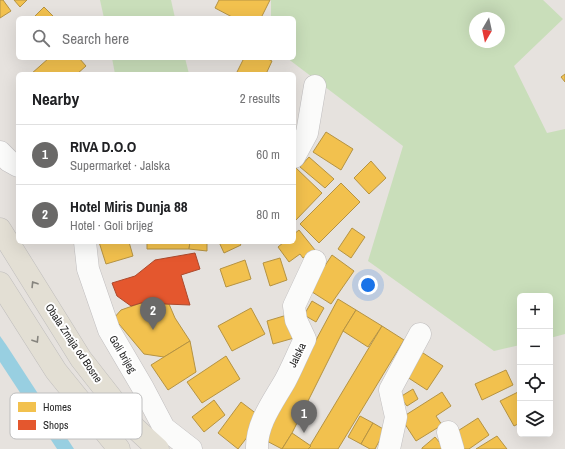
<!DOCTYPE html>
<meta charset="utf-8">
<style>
body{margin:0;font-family:"Archivo Narrow",sans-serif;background:#f6f6f6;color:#202124}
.controls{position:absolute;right:12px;bottom:12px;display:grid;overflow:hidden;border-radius:6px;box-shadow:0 4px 16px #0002}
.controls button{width:36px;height:36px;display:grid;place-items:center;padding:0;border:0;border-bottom:1px solid #e0e0e0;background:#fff;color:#202124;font:20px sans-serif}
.compass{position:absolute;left:469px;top:12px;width:36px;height:36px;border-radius:50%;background:#fff;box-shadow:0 4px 16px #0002;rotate:189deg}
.you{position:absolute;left:368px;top:285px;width:14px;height:14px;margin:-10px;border:3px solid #fff;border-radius:50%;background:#1a73e8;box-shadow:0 0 0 6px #1a73e833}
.badge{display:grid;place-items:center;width:26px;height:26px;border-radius:50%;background:#6a6968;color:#fff;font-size:13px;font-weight:700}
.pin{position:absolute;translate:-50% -33px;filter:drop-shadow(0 1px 2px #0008)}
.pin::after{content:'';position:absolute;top:21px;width:14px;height:12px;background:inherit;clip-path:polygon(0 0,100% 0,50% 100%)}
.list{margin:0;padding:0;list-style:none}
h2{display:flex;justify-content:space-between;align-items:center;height:52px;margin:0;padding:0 16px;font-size:17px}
h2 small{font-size:13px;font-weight:400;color:#757577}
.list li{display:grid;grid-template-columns:26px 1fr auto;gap:12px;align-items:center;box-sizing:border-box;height:60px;padding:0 16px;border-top:1px solid #e0e0e0}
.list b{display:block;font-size:15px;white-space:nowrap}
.list p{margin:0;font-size:13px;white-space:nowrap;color:#757577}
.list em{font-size:13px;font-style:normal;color:#757577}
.icon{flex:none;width:22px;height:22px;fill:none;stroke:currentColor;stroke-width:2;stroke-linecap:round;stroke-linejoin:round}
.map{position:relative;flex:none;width:565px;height:449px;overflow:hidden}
.search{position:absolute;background:#fff;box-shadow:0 4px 16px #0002;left:16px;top:16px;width:280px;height:44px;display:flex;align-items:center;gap:10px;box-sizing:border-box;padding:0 14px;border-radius:6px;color:#757577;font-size:15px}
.panel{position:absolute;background:#fff;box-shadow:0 4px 16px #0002;left:16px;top:72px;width:280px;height:172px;border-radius:6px}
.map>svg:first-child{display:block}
.green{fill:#c9deba;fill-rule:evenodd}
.water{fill:#98cfe1}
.homes{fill:#f2c14e;stroke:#b59343}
.shops{fill:#e4572e;stroke:#ac492c}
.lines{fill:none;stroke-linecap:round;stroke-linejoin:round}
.street-casing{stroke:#c0bebf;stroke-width:23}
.primary-casing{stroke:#bfbdbc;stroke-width:23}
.street{stroke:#fbfbfa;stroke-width:22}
.primary{stroke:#e3dfd4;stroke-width:22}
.oneway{stroke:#86847e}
.labels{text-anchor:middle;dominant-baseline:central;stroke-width:4;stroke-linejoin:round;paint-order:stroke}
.street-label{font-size:11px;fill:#282828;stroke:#fff}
.key{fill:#fff;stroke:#bebebe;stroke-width:1}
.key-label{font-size:11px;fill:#282828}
</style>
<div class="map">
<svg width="565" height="449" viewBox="0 0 565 449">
<rect width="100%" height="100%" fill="#e6e2de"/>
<g class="green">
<path d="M100,0H171L175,18H104Z"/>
<path d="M271,0H543L563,19L514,66L547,133L565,129V334L550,338V296H520V345L494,351L368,261L403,146L287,58H294V18H271ZM475,18H499V42H475Z"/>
<path d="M112,58H185L189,74H115Z"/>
</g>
<path class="water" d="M0,336L7,346L74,449H57L0,362Z"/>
<g class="homes">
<path d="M0,0H3L11,11L0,18Z"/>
<path d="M14,0H27L20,7Z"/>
<path d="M219,0H270L261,18H234L215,8Z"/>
<path d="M44,7L55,18H33Z"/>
<path d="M49,58H79L86,66L77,74H31Z"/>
<path d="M244,58H266L272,61L266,74H236Z"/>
<path d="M565,74V82L561,77Z"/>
<path d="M326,132L353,149L341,170L313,152Z"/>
<path d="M309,157L334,179L325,188L300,167Z"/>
<path d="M371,161L386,178L369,194L354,178Z"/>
<path d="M295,167L322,193L295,221L294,220Z"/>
<path d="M341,183L360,202L319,243L300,224Z"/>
<path d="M352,228L365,237L351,258L338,249Z"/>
<path d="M299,230L315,250L303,258L300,254L289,262L278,247L284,242H294V234Z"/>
<path d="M99,242H129L133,256L106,264Z"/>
<path d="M147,242H190L189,249H147Z"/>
<path d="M190,242H207V251L189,249Z"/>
<path d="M219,242H239L241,245L224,253Z"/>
<path d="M332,255L354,271L331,304L309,290Z"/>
<path d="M280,258L287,280L270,286L263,263Z"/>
<path d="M245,260L251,279L226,287L220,269Z"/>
<path d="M338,299L356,310L343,331L292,433L282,449L263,439Z"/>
<path d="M312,301L324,308L316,322L304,315Z"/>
<path d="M152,302L169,304L175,318L190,341L164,357L144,354L114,318L121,310L141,303Z"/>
<path d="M251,308L265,334L232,351L218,326Z"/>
<path d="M356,310L382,326L368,347L343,331Z"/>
<path d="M287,315L294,338L273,344L267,321Z"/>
<path d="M382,326L404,340L338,449H308Z"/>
<path d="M190,341L196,372L168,390L151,365Z"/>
<path d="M420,351L443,366L427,390L404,375Z"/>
<path d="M226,356L240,379L202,403L187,382Z"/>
<path d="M506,370L513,385L482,400L475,384Z"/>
<path d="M413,389L418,399L407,406L400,397Z"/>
<path d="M520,391V423L514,426L500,401Z"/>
<path d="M442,392L451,406L436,416L442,425L416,441L401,418Z"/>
<path d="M214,400L225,415L204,432L192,417Z"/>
<path d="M241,402L262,418L238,449L218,433Z"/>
<path d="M360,416L373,423L361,444L348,437Z"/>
<path d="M478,418L489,435L469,449H462L453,434Z"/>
<path d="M373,423L385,430L375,449H370L361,444Z"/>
<path d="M292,433L311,446L308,449H282Z"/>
<path d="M497,436L507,449H476Z"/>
<path d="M435,437L445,449H422V448Z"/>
</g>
<path class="shops" d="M195,253L200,269L181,275L190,305L141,303L131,306L117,296L112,283L135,276L155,260Z"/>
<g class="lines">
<g class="street-casing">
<g id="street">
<path d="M0,152L9,161L18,166"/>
<path d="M294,157L307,133L315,86"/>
<path d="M85,242L88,269L109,330L143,388L164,428L191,449"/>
<path d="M448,432L453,449"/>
<path d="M257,449C256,424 273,402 285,381C292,368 298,353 305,339L296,320L294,306L315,261"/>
<path d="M389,449L396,417L390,390L420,334"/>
</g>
</g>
<g class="primary-casing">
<g id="primary">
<path d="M0,229L81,359L135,428L158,449"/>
<path d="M0,283L56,371L119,449"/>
</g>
</g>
<use href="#street" class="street"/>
<use href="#primary" class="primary"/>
</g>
<defs><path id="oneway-chevron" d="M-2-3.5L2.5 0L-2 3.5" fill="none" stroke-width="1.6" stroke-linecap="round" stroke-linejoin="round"/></defs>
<g class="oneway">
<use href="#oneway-chevron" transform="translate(34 284) rotate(-122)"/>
<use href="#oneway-chevron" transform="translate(36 340) rotate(58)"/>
</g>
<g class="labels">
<g class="street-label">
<text transform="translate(74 343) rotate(56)">Obala Zmaja od Bosne</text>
<text transform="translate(123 354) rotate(59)">Goli brijeg</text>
<text transform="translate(297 355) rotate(-64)">Jalska</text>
</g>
</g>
<rect x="10" y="393" width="132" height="46" rx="6" class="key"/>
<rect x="18" y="402" width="18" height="10" fill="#f2c14e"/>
<rect x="18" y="420" width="18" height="10" fill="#e4572e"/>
<g class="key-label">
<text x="43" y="411">Homes</text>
<text x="43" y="429">Shops</text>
</g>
</svg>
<div class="controls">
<button>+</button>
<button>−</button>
<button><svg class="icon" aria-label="locate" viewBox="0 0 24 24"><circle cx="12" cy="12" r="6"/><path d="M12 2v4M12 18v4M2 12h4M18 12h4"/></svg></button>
<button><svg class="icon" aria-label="layers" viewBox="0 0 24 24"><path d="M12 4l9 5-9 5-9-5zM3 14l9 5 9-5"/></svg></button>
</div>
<svg class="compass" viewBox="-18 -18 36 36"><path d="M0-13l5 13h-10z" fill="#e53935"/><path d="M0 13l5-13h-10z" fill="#757577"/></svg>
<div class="you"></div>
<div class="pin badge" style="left:304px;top:433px">1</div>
<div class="pin badge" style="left:153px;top:330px">2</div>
<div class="search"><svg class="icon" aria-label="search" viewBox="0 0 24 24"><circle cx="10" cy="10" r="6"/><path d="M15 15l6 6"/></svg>Search here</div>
<section class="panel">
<h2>Nearby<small>2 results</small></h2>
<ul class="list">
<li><span class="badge">1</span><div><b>RIVA D.O.O</b><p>Supermarket · Jalska</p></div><em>60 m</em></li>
<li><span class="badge">2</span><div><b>Hotel Miris Dunja 88</b><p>Hotel · Goli brijeg</p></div><em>80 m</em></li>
</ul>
</section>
</div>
